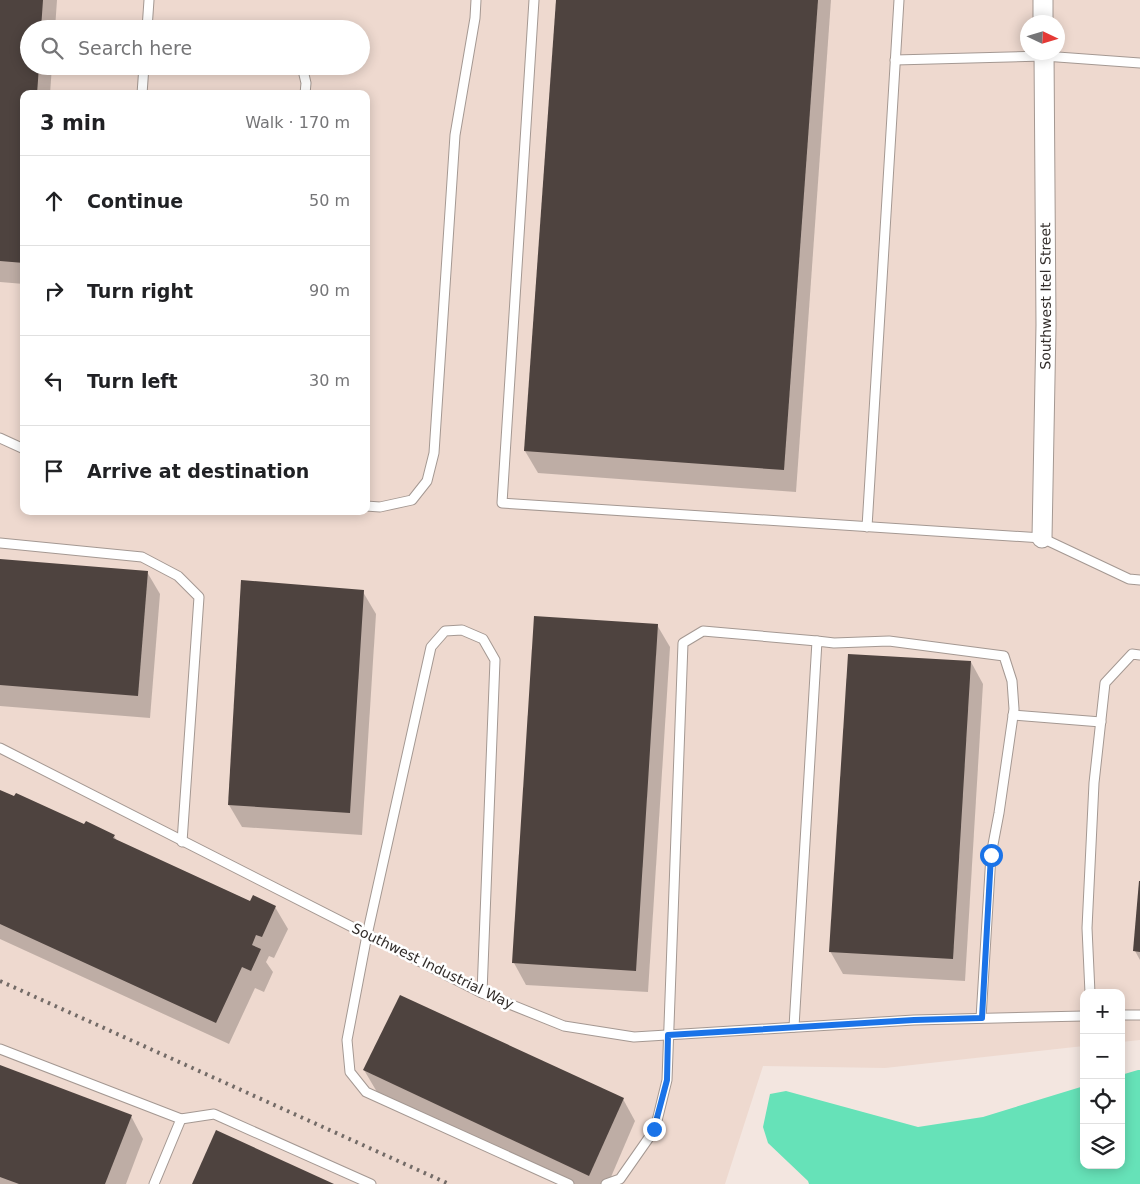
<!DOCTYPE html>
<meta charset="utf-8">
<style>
body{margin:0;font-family:"DejaVu Sans",sans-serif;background:#f2f2f2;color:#202124}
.controls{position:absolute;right:15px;bottom:15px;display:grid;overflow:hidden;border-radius:10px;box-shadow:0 2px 12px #0003}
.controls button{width:45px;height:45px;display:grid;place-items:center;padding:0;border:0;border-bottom:1px solid #e0e0e0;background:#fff;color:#202124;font:25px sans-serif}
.compass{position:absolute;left:1020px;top:15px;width:45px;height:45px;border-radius:50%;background:#fff;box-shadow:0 2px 12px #0003;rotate:94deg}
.stop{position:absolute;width:15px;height:15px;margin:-11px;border:4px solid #1a73e8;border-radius:50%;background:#fff}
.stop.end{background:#1a73e8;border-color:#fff;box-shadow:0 1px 5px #0008}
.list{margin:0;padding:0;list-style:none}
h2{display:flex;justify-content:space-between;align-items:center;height:65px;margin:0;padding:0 20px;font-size:21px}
h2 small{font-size:16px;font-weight:400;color:#757577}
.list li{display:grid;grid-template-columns:32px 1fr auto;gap:15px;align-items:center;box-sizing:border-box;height:90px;padding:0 20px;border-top:1px solid #e0e0e0}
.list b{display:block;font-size:19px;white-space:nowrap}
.list em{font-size:16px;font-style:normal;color:#757577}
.icon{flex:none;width:28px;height:28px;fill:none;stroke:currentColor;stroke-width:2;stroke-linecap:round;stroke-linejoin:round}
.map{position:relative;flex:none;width:1140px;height:1184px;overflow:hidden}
.search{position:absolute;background:#fff;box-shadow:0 2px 12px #0003;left:20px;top:20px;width:350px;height:55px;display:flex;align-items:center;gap:12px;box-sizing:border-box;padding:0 18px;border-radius:28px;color:#757577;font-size:19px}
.panel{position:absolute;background:#fff;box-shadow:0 2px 12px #0003;left:20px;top:90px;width:350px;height:425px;border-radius:10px}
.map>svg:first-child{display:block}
.built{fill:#eed9cf;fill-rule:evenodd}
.water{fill:#66e2b8}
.shadow{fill:#0003}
.building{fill:#4e433f}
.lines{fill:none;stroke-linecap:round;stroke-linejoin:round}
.lane-casing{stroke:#a49892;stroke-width:11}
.street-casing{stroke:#a49892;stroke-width:21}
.lane{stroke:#fff;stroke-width:9}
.street{stroke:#fff;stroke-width:19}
.rail{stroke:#736b67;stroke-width:4;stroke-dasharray:2.5 5;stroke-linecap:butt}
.route{stroke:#1a73e8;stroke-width:6}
.labels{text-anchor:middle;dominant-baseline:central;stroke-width:5;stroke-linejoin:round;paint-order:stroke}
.street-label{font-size:14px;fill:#322d2a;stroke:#fff}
</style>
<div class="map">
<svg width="1140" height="1184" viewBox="0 0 1140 1184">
<rect width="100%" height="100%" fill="#f3e6e0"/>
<path class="built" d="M0,0H1140V1040L1121,1042V993H1084V1046L885,1068L763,1066L725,1184H0ZM1028,22H1058V52H1028ZM29,29H361V66H29ZM24,94H366V511H24Z"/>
<path class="water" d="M1138,1070H1140V1184H809L808,1181L768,1143L763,1127L770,1094L786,1091L918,1127L983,1117L1084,1086V1165H1121V1075Z"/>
<g class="shadow">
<path d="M0,0H57L55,29H29V66H52L50,94H24V284L0,282Z"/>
<path d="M558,0H831L796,492L538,473L525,451Z"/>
<path d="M0,561L147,572L160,594L150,718L0,706Z"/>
<path d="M363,592L376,614L362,835L242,827L229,805Z"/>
<path d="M657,625L670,647L648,992L526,985L514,963Z"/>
<path d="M971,662L983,684L965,981L843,974L830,951Z"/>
<path d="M0,791L85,826L114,836L117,841L251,902L275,907L288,929L274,958L269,956L266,962L273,972L264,992L255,988L229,1044L0,939Z"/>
<path d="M1140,879V960L1135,951Z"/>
<path d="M0,1066L131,1116L143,1139L126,1184H0Z"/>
<path d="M364,1070L623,1099L635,1121L608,1184H573L377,1092Z"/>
</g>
<g class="building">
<path d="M0,0H43L41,29H29V66H39L37,94H24V263L0,261Z"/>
<path d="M556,0H818L784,470L524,451Z"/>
<path d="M0,559L148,571L138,696L0,685Z"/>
<path d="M241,580L364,590L350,813L228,805Z"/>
<path d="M534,616L658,624L636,971L512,963Z"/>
<path d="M848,654L971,661L953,959L829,952Z"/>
<path d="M0,790L14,796L16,793L84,824L86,821L115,835L113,838L250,901L253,895L276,906L262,937L256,935L252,945L261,949L251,971L242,967L216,1023L0,924Z"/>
<path d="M1139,881H1140V952L1133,951Z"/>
<path d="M400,995L624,1098L589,1176L363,1070Z"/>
<path d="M0,1065L132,1115L105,1184H19L0,1177Z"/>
<path d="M216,1130L334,1184H192Z"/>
</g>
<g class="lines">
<g class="lane-casing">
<g id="lane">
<path d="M534,0L502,503L1042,538L1129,579L1140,580"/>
<path d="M147,29L149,0"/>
<path d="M895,60L1044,56L1140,63"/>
<path d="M302,66L306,83L305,94"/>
<path d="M142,94L144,66"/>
<path d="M0,438L24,449"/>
<path d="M366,506L380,507L412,500L427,481L434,453L455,135L475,18L476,0"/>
<path d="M867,527L899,0"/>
<path d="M0,543L142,557L178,576L199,597L182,842"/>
<path d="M1013,715L1101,722"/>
<path d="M0,748L482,993L564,1026L634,1037L914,1020L1084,1016"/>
<path d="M482,993L495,660L483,639L462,630L445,631L431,647L367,935L347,1040L350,1072L366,1092L569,1184"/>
<path d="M1090,993L1087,928L1094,783L1105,683L1132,654L1140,655"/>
<path d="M1121,1015H1140"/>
<path d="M794,1027L817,641L834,643L889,641L1004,656L1012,681L1014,709L999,813L991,855L981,1018"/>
<path d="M0,1049L181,1119L154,1184"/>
<path d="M181,1119L214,1114L371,1184"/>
<path d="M606,1184L620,1179L655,1129L667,1080L683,643L703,631L817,641"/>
</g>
</g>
<g class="street-casing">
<g id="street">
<path d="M1043,0V22"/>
<path id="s1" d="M1042,538L1046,325L1044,52"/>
</g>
</g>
<use href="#lane" class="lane"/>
<use href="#street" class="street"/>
<path class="rail" d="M0,981L449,1184"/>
</g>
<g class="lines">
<path class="route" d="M654,1129L667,1080L668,1035L914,1020L982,1018L991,855"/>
</g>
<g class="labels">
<g class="street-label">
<text stroke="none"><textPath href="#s1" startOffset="242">Southwest Itel Street</textPath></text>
<text transform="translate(433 966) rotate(26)">Southwest Industrial Way</text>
</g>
</g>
</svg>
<div class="controls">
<button>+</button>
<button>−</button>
<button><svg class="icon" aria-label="locate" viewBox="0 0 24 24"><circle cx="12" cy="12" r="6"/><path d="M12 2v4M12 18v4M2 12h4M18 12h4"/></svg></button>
<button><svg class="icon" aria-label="layers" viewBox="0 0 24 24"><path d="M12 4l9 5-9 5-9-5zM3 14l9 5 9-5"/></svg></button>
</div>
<svg class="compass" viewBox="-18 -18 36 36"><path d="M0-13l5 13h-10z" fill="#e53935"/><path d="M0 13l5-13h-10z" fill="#757577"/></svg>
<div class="stop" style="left:991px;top:855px"></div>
<div class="stop end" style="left:654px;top:1129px"></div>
<div class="search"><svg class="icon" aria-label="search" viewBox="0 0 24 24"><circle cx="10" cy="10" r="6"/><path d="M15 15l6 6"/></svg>Search here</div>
<section class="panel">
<h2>3 min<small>Walk · 170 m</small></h2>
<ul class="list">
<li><svg class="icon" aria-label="ahead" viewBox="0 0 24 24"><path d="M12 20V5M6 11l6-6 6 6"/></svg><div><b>Continue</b></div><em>50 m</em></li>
<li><svg class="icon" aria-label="right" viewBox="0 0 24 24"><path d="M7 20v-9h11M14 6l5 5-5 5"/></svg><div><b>Turn right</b></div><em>90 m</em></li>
<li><svg class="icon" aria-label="left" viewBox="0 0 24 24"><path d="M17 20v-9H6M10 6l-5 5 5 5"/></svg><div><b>Turn left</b></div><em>30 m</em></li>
<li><svg class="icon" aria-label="arrive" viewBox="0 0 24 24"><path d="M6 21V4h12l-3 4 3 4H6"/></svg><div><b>Arrive at destination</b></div></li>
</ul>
</section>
</div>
